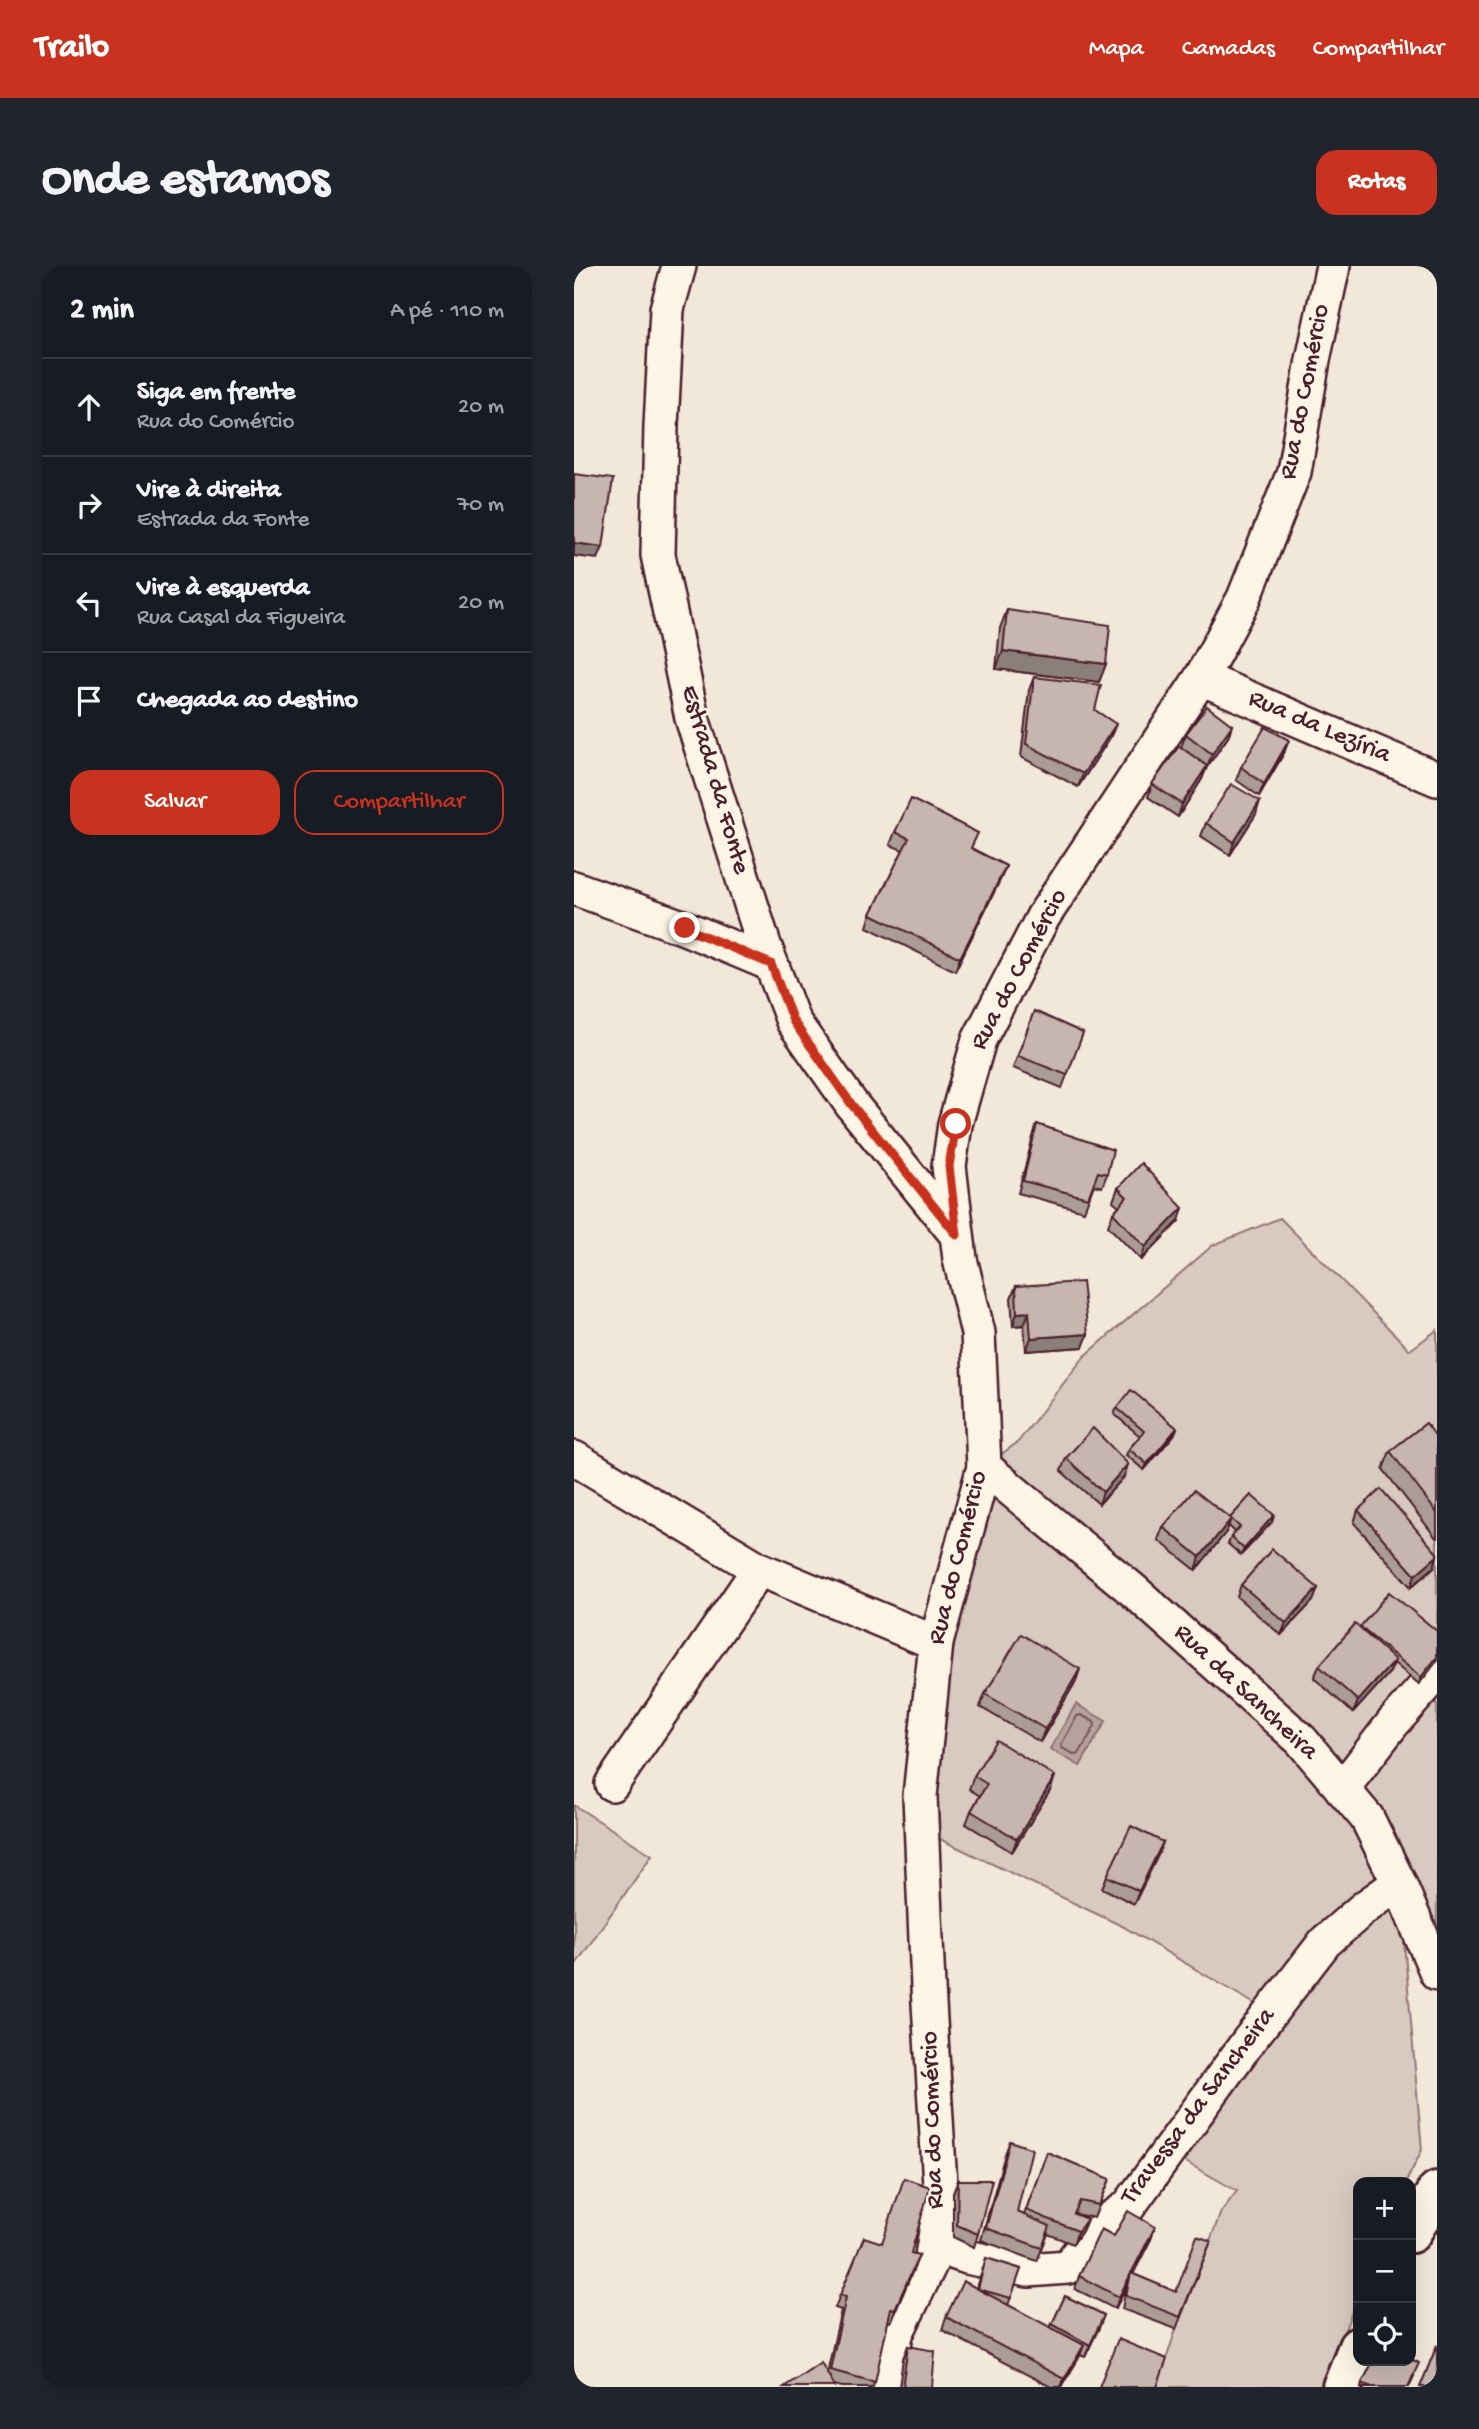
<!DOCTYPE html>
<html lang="pt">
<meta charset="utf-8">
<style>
body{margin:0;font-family:"Gochi Hand",sans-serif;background:#20242c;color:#f1f3f6}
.controls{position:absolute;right:21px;bottom:21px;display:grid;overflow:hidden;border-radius:14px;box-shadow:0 7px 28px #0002}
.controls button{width:63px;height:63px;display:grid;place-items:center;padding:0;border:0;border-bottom:2px solid #363941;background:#171b24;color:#f1f3f6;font:35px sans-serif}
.stop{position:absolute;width:21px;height:21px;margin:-16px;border:5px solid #c8321e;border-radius:50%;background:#fff}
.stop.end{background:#c8321e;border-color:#fff;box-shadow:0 2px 7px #0008}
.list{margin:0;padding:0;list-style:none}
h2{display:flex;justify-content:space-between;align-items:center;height:91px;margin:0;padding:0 28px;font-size:30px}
h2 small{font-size:23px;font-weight:400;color:#9ea1a6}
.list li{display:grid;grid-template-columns:46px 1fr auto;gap:21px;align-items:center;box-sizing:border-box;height:98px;padding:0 28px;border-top:2px solid #363941}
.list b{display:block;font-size:26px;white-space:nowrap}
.list p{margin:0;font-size:23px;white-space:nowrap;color:#9ea1a6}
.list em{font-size:23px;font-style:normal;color:#9ea1a6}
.actions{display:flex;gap:14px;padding:21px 28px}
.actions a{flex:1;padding:16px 0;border:2px solid #c8321e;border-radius:21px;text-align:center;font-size:24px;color:#c8321e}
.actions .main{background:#c8321e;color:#fff}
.icon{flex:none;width:38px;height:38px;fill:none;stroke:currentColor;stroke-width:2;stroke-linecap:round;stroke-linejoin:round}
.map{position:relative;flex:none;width:863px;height:2121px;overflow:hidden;border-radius:21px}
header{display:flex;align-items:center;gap:42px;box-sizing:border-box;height:98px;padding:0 35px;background:#c8321e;color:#fff}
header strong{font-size:33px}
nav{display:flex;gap:38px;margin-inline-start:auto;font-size:24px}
.intro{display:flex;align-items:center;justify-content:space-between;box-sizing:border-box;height:168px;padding:0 42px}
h1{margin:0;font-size:49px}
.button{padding:18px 32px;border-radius:21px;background:#c8321e;color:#fff;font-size:24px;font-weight:700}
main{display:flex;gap:42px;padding:0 42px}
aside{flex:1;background:#171b24;border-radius:21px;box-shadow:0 7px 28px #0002}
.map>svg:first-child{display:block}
.green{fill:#d8cac0;stroke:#917476;stroke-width:2;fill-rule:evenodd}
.water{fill:#b6a19c;stroke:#8b6d6f;stroke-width:2}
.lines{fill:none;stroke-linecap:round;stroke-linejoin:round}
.shore{stroke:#755358;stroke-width:2}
.minor-casing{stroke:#4a1f2b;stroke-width:38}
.tertiary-casing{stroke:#4a1f2b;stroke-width:44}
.minor{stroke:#fcf5e5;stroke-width:33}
.tertiary{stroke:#fcf5e5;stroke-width:38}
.wall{fill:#ab9d96;stroke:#4a1f2b;stroke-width:2}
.shaded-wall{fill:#8b7f7a;stroke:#4a1f2b;stroke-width:2}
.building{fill:#c7b6af;stroke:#4a1f2b;stroke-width:2}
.route{stroke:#c8321e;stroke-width:9}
.labels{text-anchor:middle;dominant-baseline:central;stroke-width:5;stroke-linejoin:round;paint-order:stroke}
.street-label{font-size:26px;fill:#4a1f2b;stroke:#fcf5e5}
</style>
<header>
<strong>Trailo</strong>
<nav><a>Mapa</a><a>Camadas</a><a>Compartilhar</a></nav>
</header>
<div class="intro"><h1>Onde estamos</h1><a class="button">Rotas</a></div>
<main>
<aside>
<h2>2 min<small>A pé · 110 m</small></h2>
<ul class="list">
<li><svg class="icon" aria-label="ahead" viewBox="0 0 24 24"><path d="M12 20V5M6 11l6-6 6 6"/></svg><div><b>Siga em frente</b><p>Rua do Comércio</p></div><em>20 m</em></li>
<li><svg class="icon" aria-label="right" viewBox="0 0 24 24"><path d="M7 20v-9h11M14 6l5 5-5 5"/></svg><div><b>Vire à direita</b><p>Estrada da Fonte</p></div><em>70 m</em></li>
<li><svg class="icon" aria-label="left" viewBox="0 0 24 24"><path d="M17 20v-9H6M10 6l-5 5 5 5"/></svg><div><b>Vire à esquerda</b><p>Rua Casal da Figueira</p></div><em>20 m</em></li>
<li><svg class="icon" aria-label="arrive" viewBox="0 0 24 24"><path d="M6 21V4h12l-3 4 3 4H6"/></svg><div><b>Chegada ao destino</b></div></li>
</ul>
<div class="actions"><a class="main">Salvar</a><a>Compartilhar</a></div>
</aside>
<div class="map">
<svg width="863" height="2121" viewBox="0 0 863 2121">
<rect width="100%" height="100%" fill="#f1e8da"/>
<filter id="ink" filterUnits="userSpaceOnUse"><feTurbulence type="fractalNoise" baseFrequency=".0143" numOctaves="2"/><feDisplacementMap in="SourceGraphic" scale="14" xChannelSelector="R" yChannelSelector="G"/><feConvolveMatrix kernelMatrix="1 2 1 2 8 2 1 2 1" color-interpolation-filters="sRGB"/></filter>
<g filter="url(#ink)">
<g class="green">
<path d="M706,952L836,1084L863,1064V1662L825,1618L848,1884L832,1916H784V2030L749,2121H583L602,2063L647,1946L663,1925L594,1886L696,1747L548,1660L347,1564L346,1530L410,1201L444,1176L510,1091L639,979ZM780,1256L860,1301L837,1321Z"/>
<path d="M0,1539L78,1589L0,1701Z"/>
</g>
<path class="water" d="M502,1438L532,1455L506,1500L476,1483Z"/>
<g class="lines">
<path class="shore" d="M507,1449L520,1456L521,1460L505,1488L502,1489L488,1482L487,1479L503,1450Z"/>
<g class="minor-casing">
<g id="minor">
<path d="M105,0L93,43L87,160L84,289L118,452L190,679L219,755L278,839L383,969"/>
<path d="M627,412L863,513"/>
<path d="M0,622L111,662L197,698"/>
<path d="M0,1192L185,1303L362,1377"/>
<path d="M410,1201L560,1325L727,1474L793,1552L825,1617L863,1707"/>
<path d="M38,1518L185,1303"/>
<path d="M768,1523L819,1457L863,1407"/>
<path d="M361,1980L393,1991L454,2004L494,2001L523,1962L554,1941L676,1773L751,1676L790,1642L825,1617"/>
<path d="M313,2121L322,2068L357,1996L367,1935L354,1721L346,1530L362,1377L410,1201L404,1067L386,993L375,900L381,858L405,774L469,651L627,412L670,332L720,206L739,94L759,0"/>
</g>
</g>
<g class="tertiary-casing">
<g id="tertiary">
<path d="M837,1967L863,1925"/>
<path d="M768,2121L784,2081"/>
</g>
</g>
<use href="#minor" class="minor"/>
<use href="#tertiary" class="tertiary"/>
</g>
<g class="wall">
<path d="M433,344L532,398L525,416L422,403L426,362Z"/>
<path d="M460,411L521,444L537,470L504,521L447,491L455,424Z"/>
<path d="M658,459L654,471L633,501L628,513L604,551L574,531L578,518L621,492L607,481L612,468Z"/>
<path d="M710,487L685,530L662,514L667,501Z"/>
<path d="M682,548L656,589L627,570L632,557Z"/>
<path d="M321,566L398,583L432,600L427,612L381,705L293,661L297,648L329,584L316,579Z"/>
<path d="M460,745L509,767L488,822L439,802Z"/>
<path d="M463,858L533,908L528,921L520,919L510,945L444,927L459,871Z"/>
<path d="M544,922L605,955L567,994L534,960L539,947L545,940L539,935Z"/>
<path d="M442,1020L514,1068L509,1081L452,1085L450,1059L439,1060L437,1032Z"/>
<path d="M543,1142L603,1162L600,1169L570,1204L552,1189L555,1183L566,1170L540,1148Z"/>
<path d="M863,1172V1273L809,1203L816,1185Z"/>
<path d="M492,1192L554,1198L550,1211L525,1238L487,1205Z"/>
<path d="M784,1244L860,1301L837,1321L780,1257Z"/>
<path d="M700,1249L698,1256L667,1289L654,1278L657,1271L661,1266L655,1260L652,1266L622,1304L584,1274L589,1261L656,1252Z"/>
<path d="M667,1319L744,1322L739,1335L707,1369L663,1331Z"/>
<path d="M786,1361L863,1395L845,1418L820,1397L816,1406L779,1447L740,1412L745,1400Z"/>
<path d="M502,1415L466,1476L406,1441L411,1428Z"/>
<path d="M400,1510L477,1523L438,1586L392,1558L397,1545L406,1530L395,1523Z"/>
<path d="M589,1576L584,1589L560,1638L528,1622L533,1610Z"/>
<path d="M436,1875L443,1946L450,1949L473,1886L536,1913L520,1952L502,1948L501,1949L513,1953L508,1965L499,1978L474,1968L463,1995L407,1974L431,1888Z"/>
<path d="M384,1914L404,1968L400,1981L379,1971V1927Z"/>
<path d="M581,1961L577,1973L559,2008L602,2026L637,1975L602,2063L548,2043L552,2022L541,2043L501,2023L505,2010L540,1970Z"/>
<path d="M345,1989L317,2056L314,2055L299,2121H268L260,2119L253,2107L267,2044L261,2042L266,2029Z"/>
<path d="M412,1992L447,2003L434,2039L476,2062L491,2030L530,2049L511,2091L506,2089L488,2121H477L368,2064L372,2051L403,2022Z"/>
<path d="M334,2080L358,2121H325L329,2092Z"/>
<path d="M840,2110L835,2121H787L788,2117Z"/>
</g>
<g class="shaded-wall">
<path d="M0,277L29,281L24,293L0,290Z"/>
<path d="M429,385L532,398L525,416L422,403Z"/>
<path d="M542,458L537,470L504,521L509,508Z"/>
<path d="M658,459L654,471L633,501L638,488Z"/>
<path d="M715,474L710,487L685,530L690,518Z"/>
<path d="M633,500L628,513L604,551L608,538Z"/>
<path d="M686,535L682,548L656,589L660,576Z"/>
<path d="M432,600L427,612L381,705L386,692Z"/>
<path d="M609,942L605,955L567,994L571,981Z"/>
<path d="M455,1046L450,1059L439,1060L443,1047Z"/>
<path d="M514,1068L509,1081L452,1085L457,1072Z"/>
<path d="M603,1162L600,1169L570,1204L573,1198Z"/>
<path d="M554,1198L550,1211L525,1238L529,1226Z"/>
<path d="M700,1249L698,1256L667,1289L670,1283Z"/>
<path d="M657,1253L652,1266L622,1304L626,1291Z"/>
<path d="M863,1290L860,1301L837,1321L841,1309Z"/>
<path d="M744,1322L739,1335L707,1369L712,1357Z"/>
<path d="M863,1391V1395L845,1418L847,1411Z"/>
<path d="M821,1394L816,1406L779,1447L784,1435Z"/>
<path d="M506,1403L502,1415L466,1476L471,1463Z"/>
<path d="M481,1510L477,1523L438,1586L443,1573Z"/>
<path d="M589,1576L584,1589L560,1638L565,1625Z"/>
<path d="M513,1953L508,1965L499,1978L504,1965Z"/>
<path d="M581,1961L577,1973L555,2016L556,2009Z"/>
<path d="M345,1989L340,2002L317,2056L321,2043Z"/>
<path d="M555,2012L552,2022L541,2043L545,2031Z"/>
<path d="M530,2049L525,2062L511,2091L516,2079Z"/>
<path d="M510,2079L505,2092L487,2121L490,2113Z"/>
</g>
<g class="building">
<path d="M0,208L39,213L29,281L0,277Z"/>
<path d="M433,344L536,359L532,398L429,385Z"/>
<path d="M460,411L527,419L521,444L542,458L509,508L452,478Z"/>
<path d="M633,440L658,459L638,488L612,468Z"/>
<path d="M691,461L715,474L690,518L667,501Z"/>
<path d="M605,480L633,500L608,538L578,518Z"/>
<path d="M657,518L686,535L660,576L632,557Z"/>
<path d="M337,533L404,567L397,582L432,600L386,692L297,648L335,572L321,566Z"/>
<path d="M460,745L509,767L493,809L444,790Z"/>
<path d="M463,858L539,884L533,908L524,906L514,932L449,915Z"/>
<path d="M567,897L609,942L571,981L539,947L553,931L544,922Z"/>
<path d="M508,1016L514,1068L457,1072L455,1046L443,1047L442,1020Z"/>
<path d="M557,1124L603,1162L573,1198L555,1183L570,1165L543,1142Z"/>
<path d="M852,1157L863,1172V1247L816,1185Z"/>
<path d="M519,1162L554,1198L529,1226L492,1192Z"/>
<path d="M807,1223L863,1287V1290L841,1309L784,1244Z"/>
<path d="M620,1224L657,1253L626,1291L589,1261Z"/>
<path d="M677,1229L700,1249L670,1283L657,1271L666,1261L656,1252Z"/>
<path d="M698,1283L744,1322L712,1357L667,1319Z"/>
<path d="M815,1326L863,1365V1391L847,1411L786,1361Z"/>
<path d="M781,1358L821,1394L784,1435L745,1400Z"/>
<path d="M447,1368L506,1403L471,1463L411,1428Z"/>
<path d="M422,1474L481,1510L443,1573L397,1545L413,1518L400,1510Z"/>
<path d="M557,1560L589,1576L565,1625L533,1610Z"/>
<path d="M436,1875L458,1883L443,1946L476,1960L468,1982L412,1962Z"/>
<path d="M473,1886L536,1913L525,1939L506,1935L500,1948L513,1953L504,1965L452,1944Z"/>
<path d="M330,1912L356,1921L337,1987L345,1989L321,2043L317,2042L301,2116L256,2104L272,2031L266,2029L290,1971L308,1977Z"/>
<path d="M384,1914H418L404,1968L383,1959Z"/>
<path d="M554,1945L581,1961L545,2031L505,2010L527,1963L540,1970Z"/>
<path d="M623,1970L637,1975L606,2051L552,2030L557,2007L602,2026Z"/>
<path d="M412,1992L447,2003L437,2032L404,2023L510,2079L490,2113L372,2051L389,2015L404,2023Z"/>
<path d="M491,2030L530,2049L516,2079L478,2058Z"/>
<path d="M544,2073L593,2093L583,2121H542L539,2120V2121H525Z"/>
<path d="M863,2079V2121H846Z"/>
<path d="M334,2080L361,2085L358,2121H330L329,2115Z"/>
<path d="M837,2093L845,2097L834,2121H798L788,2117L799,2095H837Z"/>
<path d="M247,2096L261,2121H210Z"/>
</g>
</g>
<g class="lines" filter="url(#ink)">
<path class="route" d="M111,662L197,698L219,755L278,839L383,969L375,900L382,858"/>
</g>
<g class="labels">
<g class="street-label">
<text transform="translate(732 126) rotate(-79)">Rua do Comércio</text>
<text transform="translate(745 462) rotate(23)">Rua da Lezíria</text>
<text transform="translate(140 514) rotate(74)">Estrada da Fonte</text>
<text transform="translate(446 704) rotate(-62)">Rua do Comércio</text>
<text transform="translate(385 1292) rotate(-76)">Rua do Comércio</text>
<text transform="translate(671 1427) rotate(43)">Rua da Sancheira</text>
<text transform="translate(625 1841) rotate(-53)">Travessa da Sancheira</text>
<text transform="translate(360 1854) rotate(-92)">Rua do Comércio</text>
</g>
</g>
</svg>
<div class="controls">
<button>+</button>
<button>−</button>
<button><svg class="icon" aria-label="locate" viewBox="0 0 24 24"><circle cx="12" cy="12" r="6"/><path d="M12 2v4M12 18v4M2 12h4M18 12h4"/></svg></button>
</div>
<div class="stop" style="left:382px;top:858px"></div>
<div class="stop end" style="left:111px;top:662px"></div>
</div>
</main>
